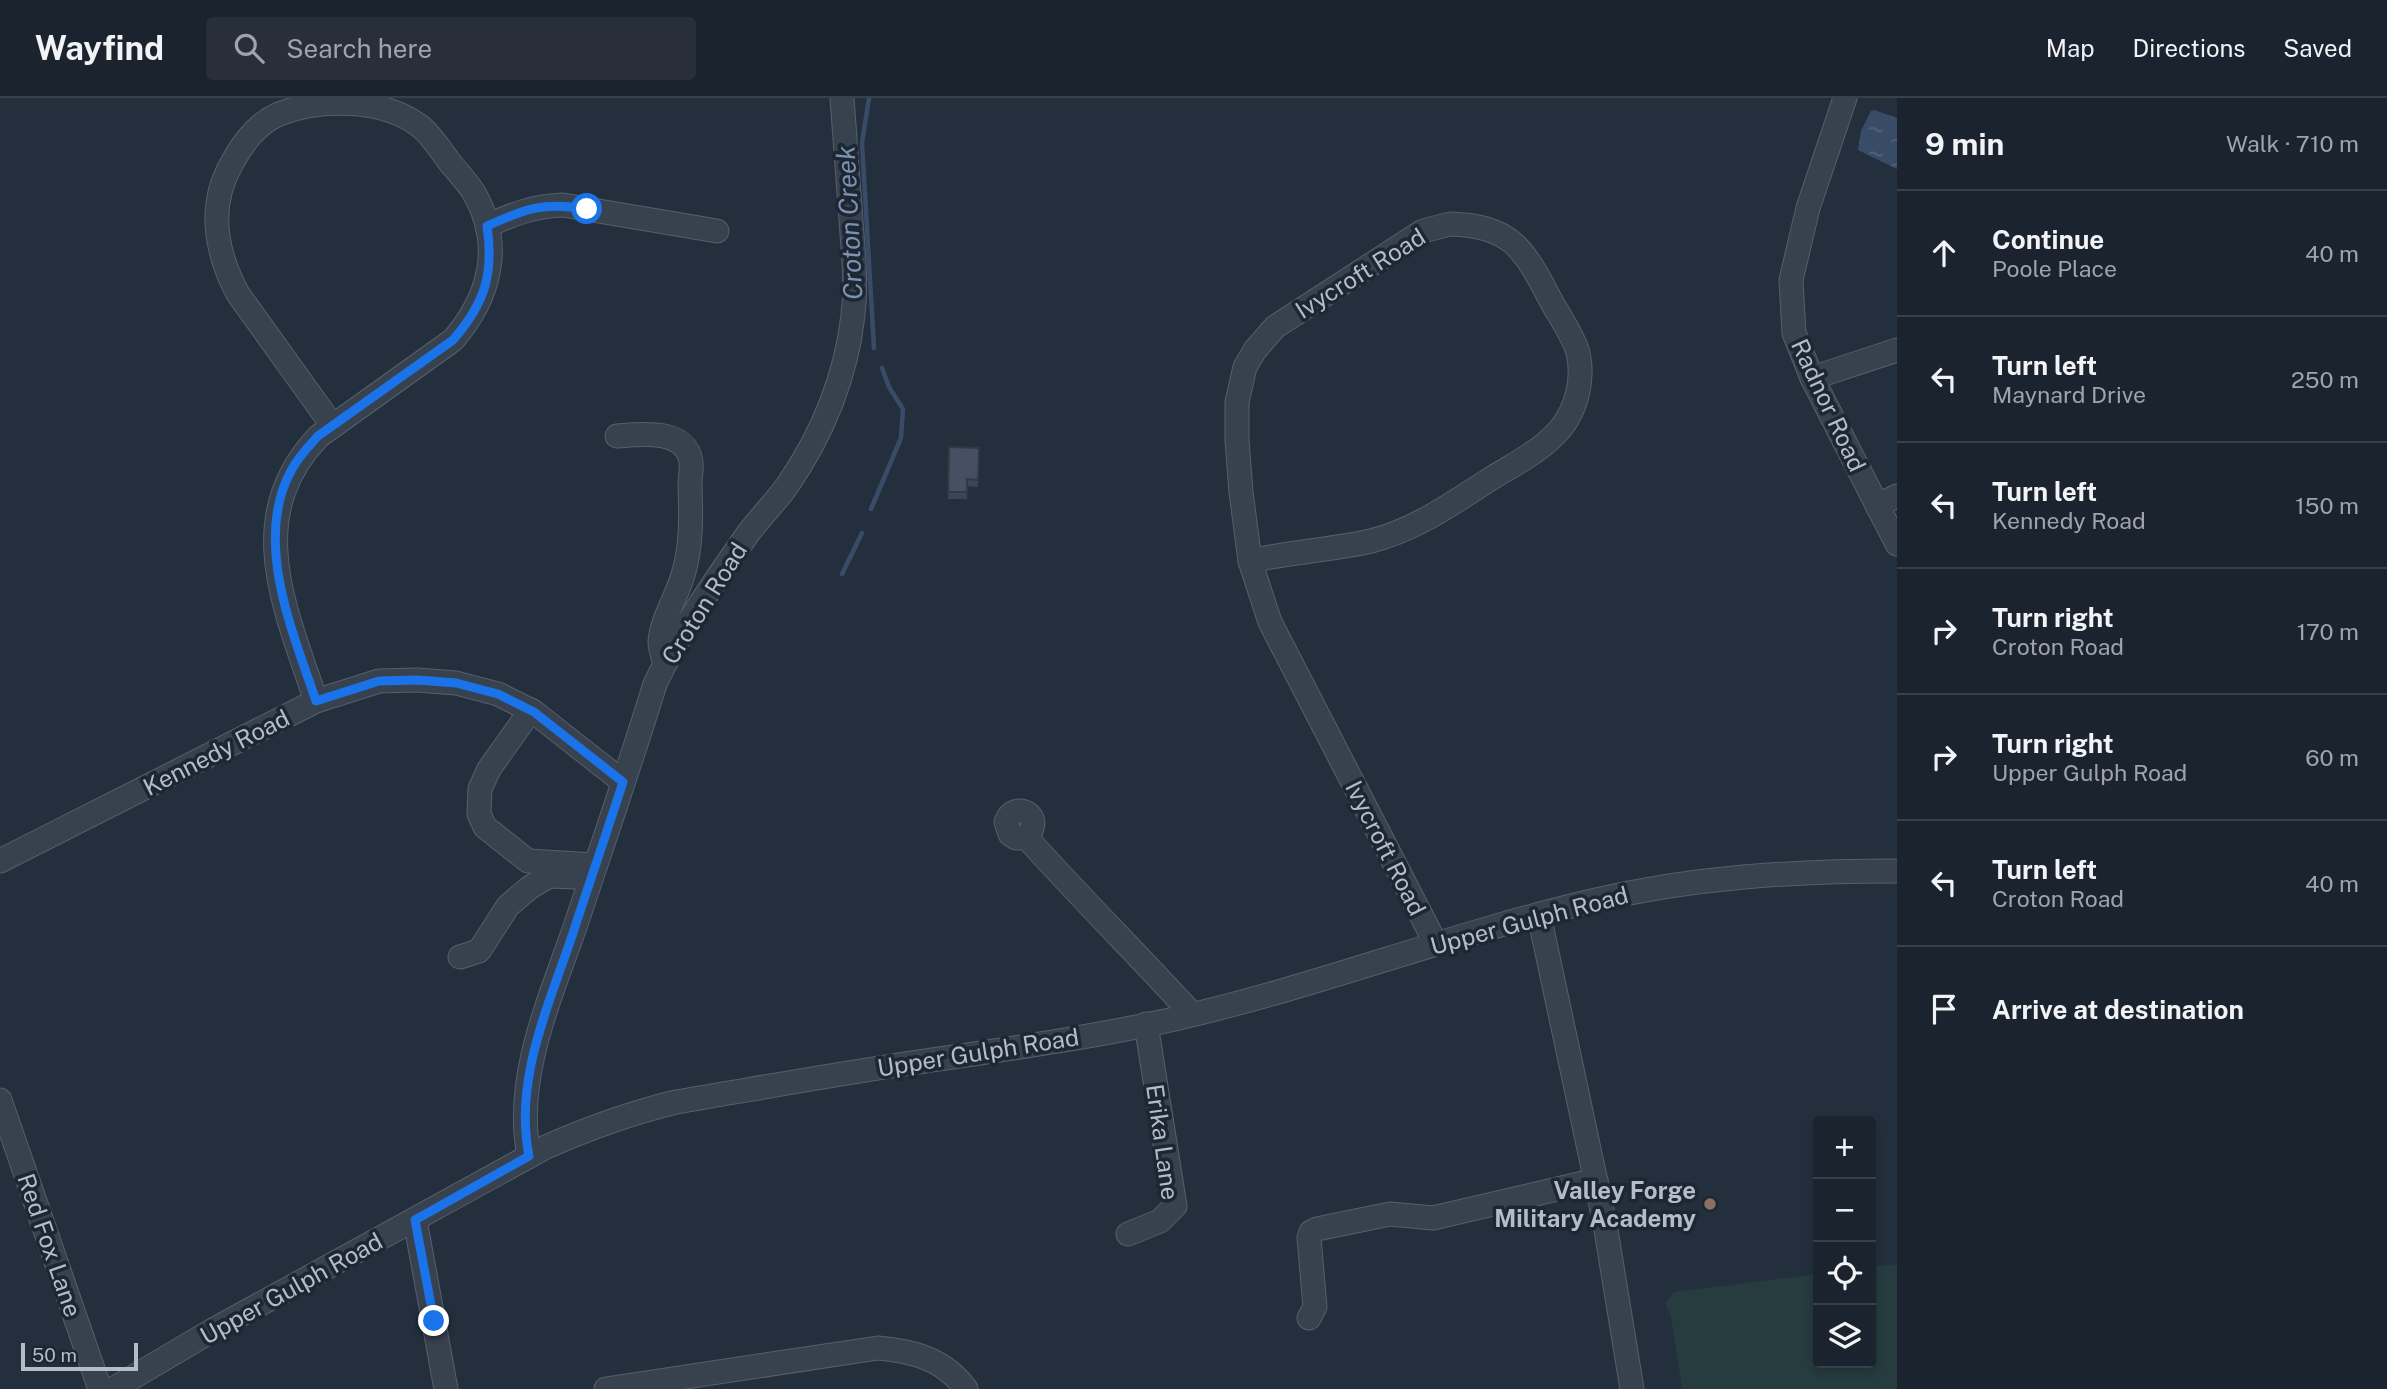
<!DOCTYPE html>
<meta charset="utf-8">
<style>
body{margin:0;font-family:"Public Sans",sans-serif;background:#282f3a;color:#f1f3f6}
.controls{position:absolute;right:21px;bottom:21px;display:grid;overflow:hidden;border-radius:7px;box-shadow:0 4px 10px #0003}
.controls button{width:63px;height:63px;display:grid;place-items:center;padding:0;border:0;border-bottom:2px solid #39404a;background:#1b232e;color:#f1f3f6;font:35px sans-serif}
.scale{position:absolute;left:21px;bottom:18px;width:117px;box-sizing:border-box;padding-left:7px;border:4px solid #b4bcc9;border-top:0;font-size:19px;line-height:24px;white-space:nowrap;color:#b4bcc9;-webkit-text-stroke:5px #1d2633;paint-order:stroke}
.stop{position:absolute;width:21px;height:21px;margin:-16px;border:5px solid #1a73e8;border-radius:50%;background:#fff}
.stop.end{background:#1a73e8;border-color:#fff;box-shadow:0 2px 7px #0008}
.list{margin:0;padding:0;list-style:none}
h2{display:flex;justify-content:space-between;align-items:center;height:91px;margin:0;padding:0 28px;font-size:30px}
h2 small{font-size:23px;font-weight:400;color:#a0a4aa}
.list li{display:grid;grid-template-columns:46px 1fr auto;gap:21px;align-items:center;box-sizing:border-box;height:126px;padding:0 28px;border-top:2px solid #39404a}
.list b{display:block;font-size:26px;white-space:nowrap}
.list p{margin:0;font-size:23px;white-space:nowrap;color:#a0a4aa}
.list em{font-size:23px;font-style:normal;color:#a0a4aa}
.icon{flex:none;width:38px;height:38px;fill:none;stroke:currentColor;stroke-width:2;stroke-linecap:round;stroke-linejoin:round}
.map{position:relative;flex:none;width:1897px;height:1291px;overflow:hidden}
header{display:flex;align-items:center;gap:42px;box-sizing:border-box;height:98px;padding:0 35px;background:#1b232e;border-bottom:2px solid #39404a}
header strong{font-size:33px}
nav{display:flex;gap:38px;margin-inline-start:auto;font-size:24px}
.search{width:490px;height:63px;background:#282f3a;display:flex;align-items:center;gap:18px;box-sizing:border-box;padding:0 24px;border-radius:7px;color:#a0a4aa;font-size:26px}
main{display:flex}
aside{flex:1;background:#1b232e}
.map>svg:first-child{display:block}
.garden{fill:#263c3f}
.water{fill:url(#water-ripples)}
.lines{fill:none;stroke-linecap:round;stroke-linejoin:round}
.stream{stroke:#394c67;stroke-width:4.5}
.minor-casing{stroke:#565f6c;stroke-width:25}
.minor{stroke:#38414e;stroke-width:23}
.wall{fill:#3b4654}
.building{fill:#455162;stroke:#303945;stroke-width:2}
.route{stroke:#1a73e8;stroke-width:9}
.education-dot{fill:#8d6e63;stroke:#1d2633;stroke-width:2.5}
.labels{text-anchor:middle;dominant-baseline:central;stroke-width:7;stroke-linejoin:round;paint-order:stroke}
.street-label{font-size:24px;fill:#b4bcc9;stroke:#1d2633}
.poi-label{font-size:24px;font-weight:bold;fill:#b4bcc9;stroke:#1d2633;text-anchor:end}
.water-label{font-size:26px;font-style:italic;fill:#7c92b1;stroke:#1d2633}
</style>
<header>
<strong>Wayfind</strong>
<div class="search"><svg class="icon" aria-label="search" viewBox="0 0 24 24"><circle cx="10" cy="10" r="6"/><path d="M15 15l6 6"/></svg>Search here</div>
<nav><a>Map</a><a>Directions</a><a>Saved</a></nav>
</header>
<main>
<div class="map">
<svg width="1897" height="1291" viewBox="0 0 1897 1291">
<defs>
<pattern id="water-ripples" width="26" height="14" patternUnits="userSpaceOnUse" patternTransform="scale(1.75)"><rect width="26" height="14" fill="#394c67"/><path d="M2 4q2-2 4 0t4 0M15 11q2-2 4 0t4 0" fill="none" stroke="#53647b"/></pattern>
</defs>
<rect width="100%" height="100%" fill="#242f3e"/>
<path class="garden" d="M1897,1166V1291H1682L1671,1218L1665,1205L1674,1194L1818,1176V1265H1871V1169Z"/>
<path class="water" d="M1874,12L1897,20V71L1858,52L1861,33L1871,13Z"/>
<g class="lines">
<g class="stream">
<path d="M869,0L862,45L874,250"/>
<path d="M871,411L901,340L903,311L889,289L882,270"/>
<path d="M842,476L862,435"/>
</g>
<g class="minor-casing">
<g id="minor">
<path d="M1845,0L1808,110L1791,182L1794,235L1812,280L1897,446"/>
<path d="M1450,126C1510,128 1523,149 1549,199C1557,215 1574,238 1578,255C1584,280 1577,310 1561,330C1543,352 1516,365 1492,380C1454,404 1416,432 1371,443C1331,452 1290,454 1250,463L1241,394L1237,342V304L1245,269L1255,252L1275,229L1423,133Z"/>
<path d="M487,128C513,116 534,108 563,107L717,133"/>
<path d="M1812,280L1897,252"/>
<path d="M617,338C640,336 687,330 691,364C692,371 690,378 690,386C691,416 692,448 683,477C677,498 661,523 660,544C660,551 663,559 665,565"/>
<path d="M1877,408L1897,398"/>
<path d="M1250,463L1270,524L1436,846"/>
<path d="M316,603C286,512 241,419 319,338L453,242C490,199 504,147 474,95C468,85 459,75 451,66C442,54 432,38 421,29C384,0 320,0 279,16C258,25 242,46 232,65C207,108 216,155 238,196L332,327"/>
<path d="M531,612L489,671L480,691L479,716L485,729L528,763L595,767"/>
<path d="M1026,739C1047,718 1014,701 1006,724L1010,736L1016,740L1026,739C1080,799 1137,856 1192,916"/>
<path d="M0,763L316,603L379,583L417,582L456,585L498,596L534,614L623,684"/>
<path d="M1539,817L1605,1126L1632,1291"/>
<path d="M460,859L479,853L508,808L529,790L549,778L575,779"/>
<path d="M0,1002L100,1291"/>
<path d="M529,1058C513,977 553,895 578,820C604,742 631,664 655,586C680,533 714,484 747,437C759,420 775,405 787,388C822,337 846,279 853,217C857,185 853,153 851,122C848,81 845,41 842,0"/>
<path d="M415,1122L446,1291"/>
<path d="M1128,1136L1160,1123L1175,1108L1146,926"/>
<path d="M1309,1220L1315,1209L1309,1140L1311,1134L1317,1131L1390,1116L1433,1120L1596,1082"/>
<path d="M113,1291L213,1232L546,1049C589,1030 631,1015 676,1004C748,992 820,979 892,968C985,954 1079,942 1170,922C1313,890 1450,836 1592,803C1693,779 1794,773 1897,773"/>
<path d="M606,1291L878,1250C913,1253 944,1261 966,1291"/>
</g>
</g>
<use href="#minor" class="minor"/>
</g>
<path class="wall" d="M949,349L979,350L978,389L967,388V401H948Z"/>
<path class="building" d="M949,349L979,350L978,382L967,381V394H948Z"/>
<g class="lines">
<path class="route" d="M434,1223L415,1122L529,1058C514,984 547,911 571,841C588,789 606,737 623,684L534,614L498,596L456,585L417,582L379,583L316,603C293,534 252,442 292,371C299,358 309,348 318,338L453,242C485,205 494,176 487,128C527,110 543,104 587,111"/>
</g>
<circle class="education-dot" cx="1710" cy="1106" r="7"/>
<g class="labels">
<g class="street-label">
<text transform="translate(1360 175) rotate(-32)">Ivycroft Road</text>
<text transform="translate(1829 307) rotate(65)">Radnor Road</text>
<text transform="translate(704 505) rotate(-58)">Croton Road</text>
<text transform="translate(216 654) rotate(-27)">Kennedy Road</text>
<text transform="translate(1386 750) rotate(63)">Ivycroft Road</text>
<text transform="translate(1529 822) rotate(-15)">Upper Gulph Road</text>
<text transform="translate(978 954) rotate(-9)">Upper Gulph Road</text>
<text transform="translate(1163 1044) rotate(82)">Erika Lane</text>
<text transform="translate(50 1147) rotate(71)">Red Fox Lane</text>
<text transform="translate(291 1190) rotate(-29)">Upper Gulph Road</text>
</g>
<g class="poi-label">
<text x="1696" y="1092">Valley Forge<tspan x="1696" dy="28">Military Academy</tspan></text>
</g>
<g class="water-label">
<text transform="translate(849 125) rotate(-93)">Croton Creek</text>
</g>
</g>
</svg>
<div class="controls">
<button>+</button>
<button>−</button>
<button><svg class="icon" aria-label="locate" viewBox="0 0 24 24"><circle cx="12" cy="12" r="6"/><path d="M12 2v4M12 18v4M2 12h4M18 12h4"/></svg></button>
<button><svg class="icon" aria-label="layers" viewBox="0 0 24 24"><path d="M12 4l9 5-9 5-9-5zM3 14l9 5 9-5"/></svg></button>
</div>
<div class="scale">50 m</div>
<div class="stop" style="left:587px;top:111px"></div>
<div class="stop end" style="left:434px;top:1223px"></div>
</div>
<aside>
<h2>9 min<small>Walk · 710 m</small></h2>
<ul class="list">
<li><svg class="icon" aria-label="ahead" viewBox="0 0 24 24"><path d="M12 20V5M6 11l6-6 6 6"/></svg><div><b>Continue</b><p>Poole Place</p></div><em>40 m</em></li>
<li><svg class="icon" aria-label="left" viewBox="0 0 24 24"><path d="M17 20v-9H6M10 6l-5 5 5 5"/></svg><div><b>Turn left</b><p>Maynard Drive</p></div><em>250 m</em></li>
<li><svg class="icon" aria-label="left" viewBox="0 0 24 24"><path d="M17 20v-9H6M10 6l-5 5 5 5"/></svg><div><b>Turn left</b><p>Kennedy Road</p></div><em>150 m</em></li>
<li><svg class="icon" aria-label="right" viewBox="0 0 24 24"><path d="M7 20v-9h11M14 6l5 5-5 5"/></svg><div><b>Turn right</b><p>Croton Road</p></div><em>170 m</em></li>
<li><svg class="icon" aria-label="right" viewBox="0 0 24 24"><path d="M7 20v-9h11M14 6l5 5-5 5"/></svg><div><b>Turn right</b><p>Upper Gulph Road</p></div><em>60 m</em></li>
<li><svg class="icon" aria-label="left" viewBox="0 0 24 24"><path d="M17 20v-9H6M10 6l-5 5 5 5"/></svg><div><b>Turn left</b><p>Croton Road</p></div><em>40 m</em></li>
<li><svg class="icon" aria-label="arrive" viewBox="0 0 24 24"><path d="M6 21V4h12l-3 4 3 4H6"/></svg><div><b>Arrive at destination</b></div></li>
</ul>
</aside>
</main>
